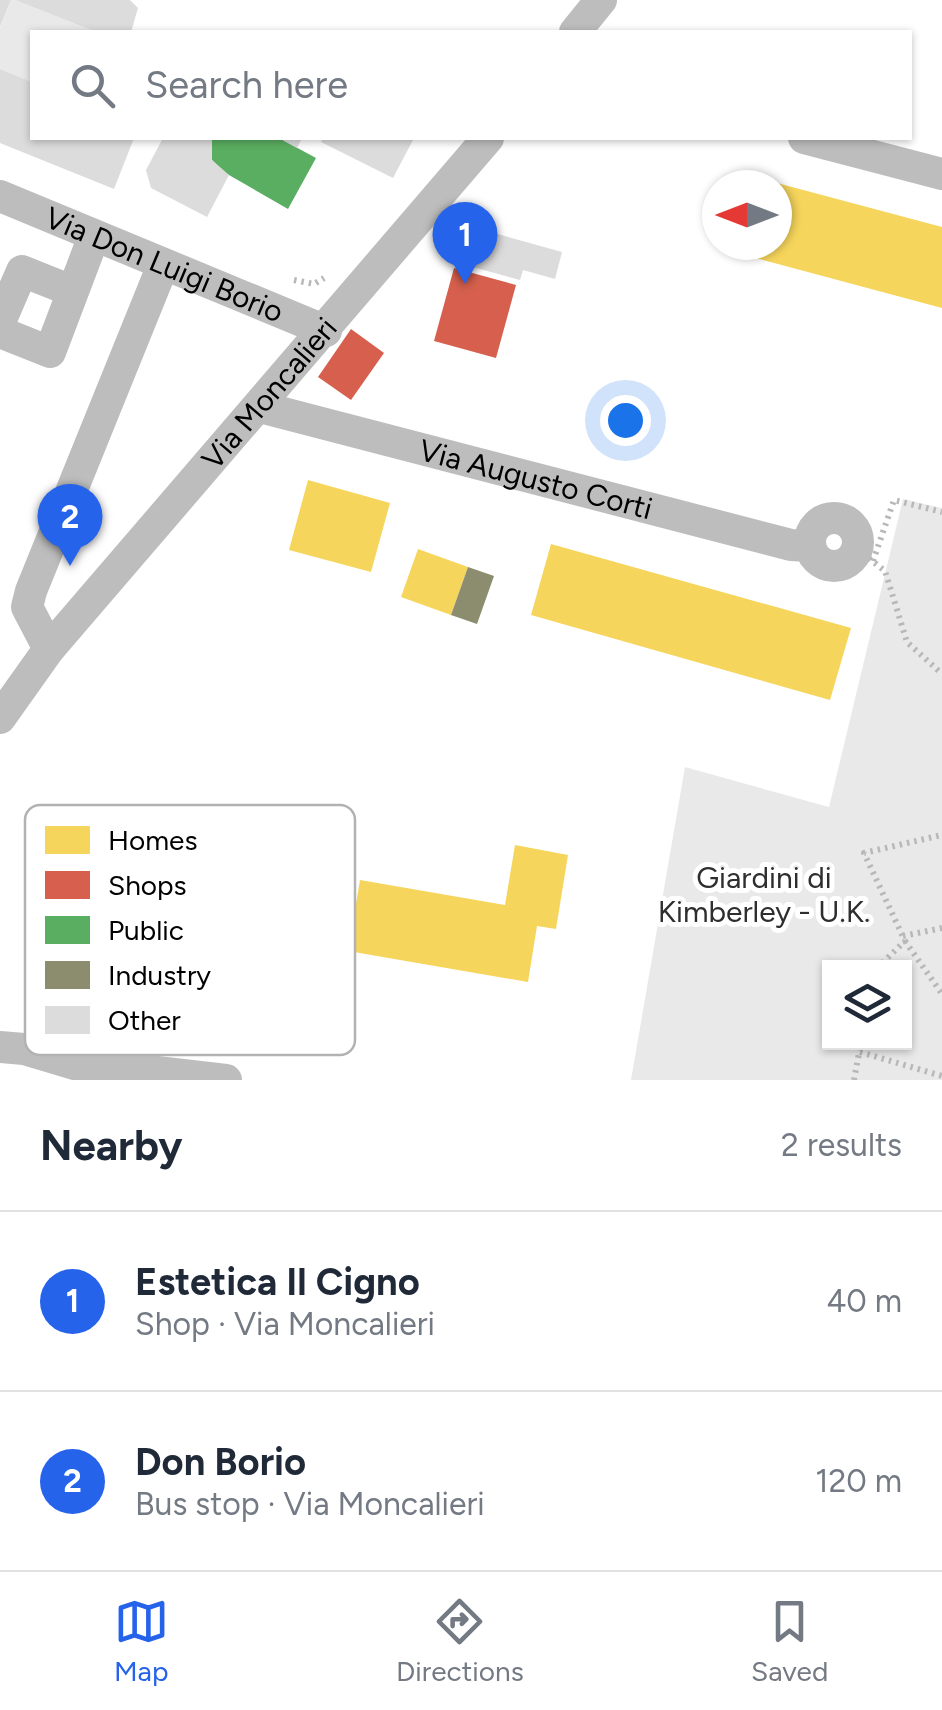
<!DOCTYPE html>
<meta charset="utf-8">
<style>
body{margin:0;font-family:Figtree,sans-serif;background:#f2f2f3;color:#1f2937}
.controls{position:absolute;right:30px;bottom:30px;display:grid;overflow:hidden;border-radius:0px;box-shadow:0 2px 8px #0004}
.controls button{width:90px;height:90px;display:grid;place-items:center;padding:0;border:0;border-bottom:2px solid #e0e1e3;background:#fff;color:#1f2937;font:50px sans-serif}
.compass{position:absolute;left:702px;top:170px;width:90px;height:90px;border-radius:50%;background:#fff;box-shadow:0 2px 8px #0004;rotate:270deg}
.you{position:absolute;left:625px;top:420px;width:35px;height:35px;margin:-25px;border:8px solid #fff;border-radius:50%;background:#1a73e8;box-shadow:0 0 0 15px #1a73e833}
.badge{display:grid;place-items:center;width:65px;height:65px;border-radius:50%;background:#2563eb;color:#fff;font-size:32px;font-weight:700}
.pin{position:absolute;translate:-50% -82px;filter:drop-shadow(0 2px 5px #0008)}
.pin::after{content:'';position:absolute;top:52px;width:35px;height:30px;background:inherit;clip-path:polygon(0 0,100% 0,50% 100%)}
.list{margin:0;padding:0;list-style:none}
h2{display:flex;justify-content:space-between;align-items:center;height:130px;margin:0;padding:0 40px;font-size:42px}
h2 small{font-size:32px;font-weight:400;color:#747a83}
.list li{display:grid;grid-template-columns:65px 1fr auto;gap:30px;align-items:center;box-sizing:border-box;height:180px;padding:0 40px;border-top:2px solid #e0e1e3}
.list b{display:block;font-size:38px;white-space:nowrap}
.list p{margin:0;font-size:32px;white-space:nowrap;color:#747a83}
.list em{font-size:32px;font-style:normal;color:#747a83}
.icon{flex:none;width:55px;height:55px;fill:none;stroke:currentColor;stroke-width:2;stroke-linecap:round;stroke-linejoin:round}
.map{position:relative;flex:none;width:942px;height:1080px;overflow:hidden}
.search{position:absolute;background:#fff;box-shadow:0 2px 8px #0004;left:30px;right:30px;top:30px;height:110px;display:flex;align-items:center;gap:25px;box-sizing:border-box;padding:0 35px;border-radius:0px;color:#747a83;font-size:38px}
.sheet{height:490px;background:#fff}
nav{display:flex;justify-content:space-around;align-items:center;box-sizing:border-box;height:140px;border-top:2px solid #e0e1e3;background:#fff;font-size:28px;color:#747a83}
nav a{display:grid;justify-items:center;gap:5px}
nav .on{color:#2563eb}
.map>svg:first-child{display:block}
.green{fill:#e9e9e9;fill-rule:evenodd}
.homes{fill:#f6d55c}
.shops{fill:#d6604d}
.public{fill:#5aae61}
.industry{fill:#8c8c6e}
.building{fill:#dcdcdc}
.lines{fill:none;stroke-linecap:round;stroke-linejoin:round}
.path{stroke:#b8b8b8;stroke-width:6;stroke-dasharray:2.5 5;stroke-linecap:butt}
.minor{stroke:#bdbdbd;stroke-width:32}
.labels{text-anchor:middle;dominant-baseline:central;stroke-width:10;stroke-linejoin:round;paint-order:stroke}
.street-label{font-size:30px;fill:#000;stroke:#fff}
.park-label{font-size:30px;fill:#2e2e2e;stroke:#fff}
.key{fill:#fff;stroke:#b2b2b2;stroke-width:2.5}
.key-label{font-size:28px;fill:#000}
</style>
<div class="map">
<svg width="942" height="1080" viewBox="0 0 942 1080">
<rect width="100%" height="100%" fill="#fff"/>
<g class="green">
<path d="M11,0H15L96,32H32V82L0,69V28Z"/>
<path d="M903,499L942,508V1080H631L685,767L829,807ZM830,968H904V1042H830Z"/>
</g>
<g class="homes">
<path d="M777,183L942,227V308L752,257L755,245H777Z"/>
<path d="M308,480L390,503L371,572L289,550Z"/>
<path d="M551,544L851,628L830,700L531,615Z"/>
<path d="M418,549L468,567L451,615L401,597Z"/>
<path d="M515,845L568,855L556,929L537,926L528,982L348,951L360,880L505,905Z"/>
</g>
<g class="shops">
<path d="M454,268L516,285L496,358L434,341Z"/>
<path d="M351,329L384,353L351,400L318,377Z"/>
</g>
<path class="public" d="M212,138H279L316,158L288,209L222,171L212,160Z"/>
<path class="industry" d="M468,567L494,576L477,624L451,615Z"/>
<g class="building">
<path d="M0,0H11L0,27Z"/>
<path d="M15,0H130L138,8L131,32H96Z"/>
<path d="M0,69L32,82V138H134L114,189L0,143Z"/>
<path d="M163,138H212V160L229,175L207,217L151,188L146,170Z"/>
<path d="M279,138H302L297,148Z"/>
<path d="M323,138H414L393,178L321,142Z"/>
<path d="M469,226L562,252L555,279L523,270L520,280L458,263Z"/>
</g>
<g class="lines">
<g class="path">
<path d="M294,280L314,284L324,278"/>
<path d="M857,549L885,571L907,642L942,674"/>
<path d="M873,561L894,500L942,512"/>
<path d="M903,936L942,928"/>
<path d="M905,941L942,994"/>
<path d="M877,968L905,941L864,853L942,835"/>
<path d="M860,1052L942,1076"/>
<path d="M854,1080L861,1042"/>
</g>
<g class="minor">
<path d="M575,32L601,0"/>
<path d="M804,138L942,174"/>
<path id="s1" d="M0,196L326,331"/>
<path d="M0,322L22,271L72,291"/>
<path d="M0,332L50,352L94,236"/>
<path id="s2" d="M260,407L791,545L810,546"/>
<circle cx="834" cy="542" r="24"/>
<path d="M49,649L27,607L31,591L163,265"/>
<path id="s3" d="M0,718L49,649L488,138"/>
<path d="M0,1047L24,1049L98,1071"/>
<path d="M79,1063L226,1080"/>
</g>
</g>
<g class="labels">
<g class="street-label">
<text stroke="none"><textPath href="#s1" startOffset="178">Via Don Luigi Borio</textPath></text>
<text stroke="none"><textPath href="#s3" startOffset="422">Via Moncalieri</textPath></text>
<text stroke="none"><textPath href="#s2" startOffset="285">Via Augusto Corti</textPath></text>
</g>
<g class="park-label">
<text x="764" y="877">Giardini di<tspan x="764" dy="34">Kimberley - U.K.</tspan></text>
</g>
</g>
<rect x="25" y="805" width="330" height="250" rx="15" class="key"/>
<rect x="45" y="826" width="45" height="28" fill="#f6d55c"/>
<rect x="45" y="871" width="45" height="28" fill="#d6604d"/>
<rect x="45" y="916" width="45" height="28" fill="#5aae61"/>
<rect x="45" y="961" width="45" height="28" fill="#8c8c6e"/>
<rect x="45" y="1006" width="45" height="28" fill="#dcdcdc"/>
<g class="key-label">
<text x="108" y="850">Homes</text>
<text x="108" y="895">Shops</text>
<text x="108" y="940">Public</text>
<text x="108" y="985">Industry</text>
<text x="108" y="1030">Other</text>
</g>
</svg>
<div class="controls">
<button><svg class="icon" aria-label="layers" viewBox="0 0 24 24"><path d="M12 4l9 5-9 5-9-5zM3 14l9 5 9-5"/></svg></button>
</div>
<svg class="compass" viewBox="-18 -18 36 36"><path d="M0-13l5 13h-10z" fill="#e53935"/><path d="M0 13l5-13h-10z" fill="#747a83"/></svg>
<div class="you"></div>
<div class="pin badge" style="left:465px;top:284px">1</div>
<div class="pin badge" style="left:70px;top:566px">2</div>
<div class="search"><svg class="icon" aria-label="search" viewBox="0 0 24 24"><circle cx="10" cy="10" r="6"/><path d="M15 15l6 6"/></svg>Search here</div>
</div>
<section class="sheet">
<h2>Nearby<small>2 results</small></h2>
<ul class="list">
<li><span class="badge">1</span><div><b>Estetica Il Cigno</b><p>Shop · Via Moncalieri</p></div><em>40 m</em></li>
<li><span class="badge">2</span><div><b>Don Borio</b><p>Bus stop · Via Moncalieri</p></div><em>120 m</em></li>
</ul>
</section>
<nav>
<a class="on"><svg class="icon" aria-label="map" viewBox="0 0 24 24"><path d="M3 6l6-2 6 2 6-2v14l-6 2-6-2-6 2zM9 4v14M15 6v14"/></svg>Map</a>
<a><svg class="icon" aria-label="directions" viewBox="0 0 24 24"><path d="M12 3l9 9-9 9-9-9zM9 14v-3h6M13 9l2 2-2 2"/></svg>Directions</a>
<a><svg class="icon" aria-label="saved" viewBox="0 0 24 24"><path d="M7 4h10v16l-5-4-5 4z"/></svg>Saved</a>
</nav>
